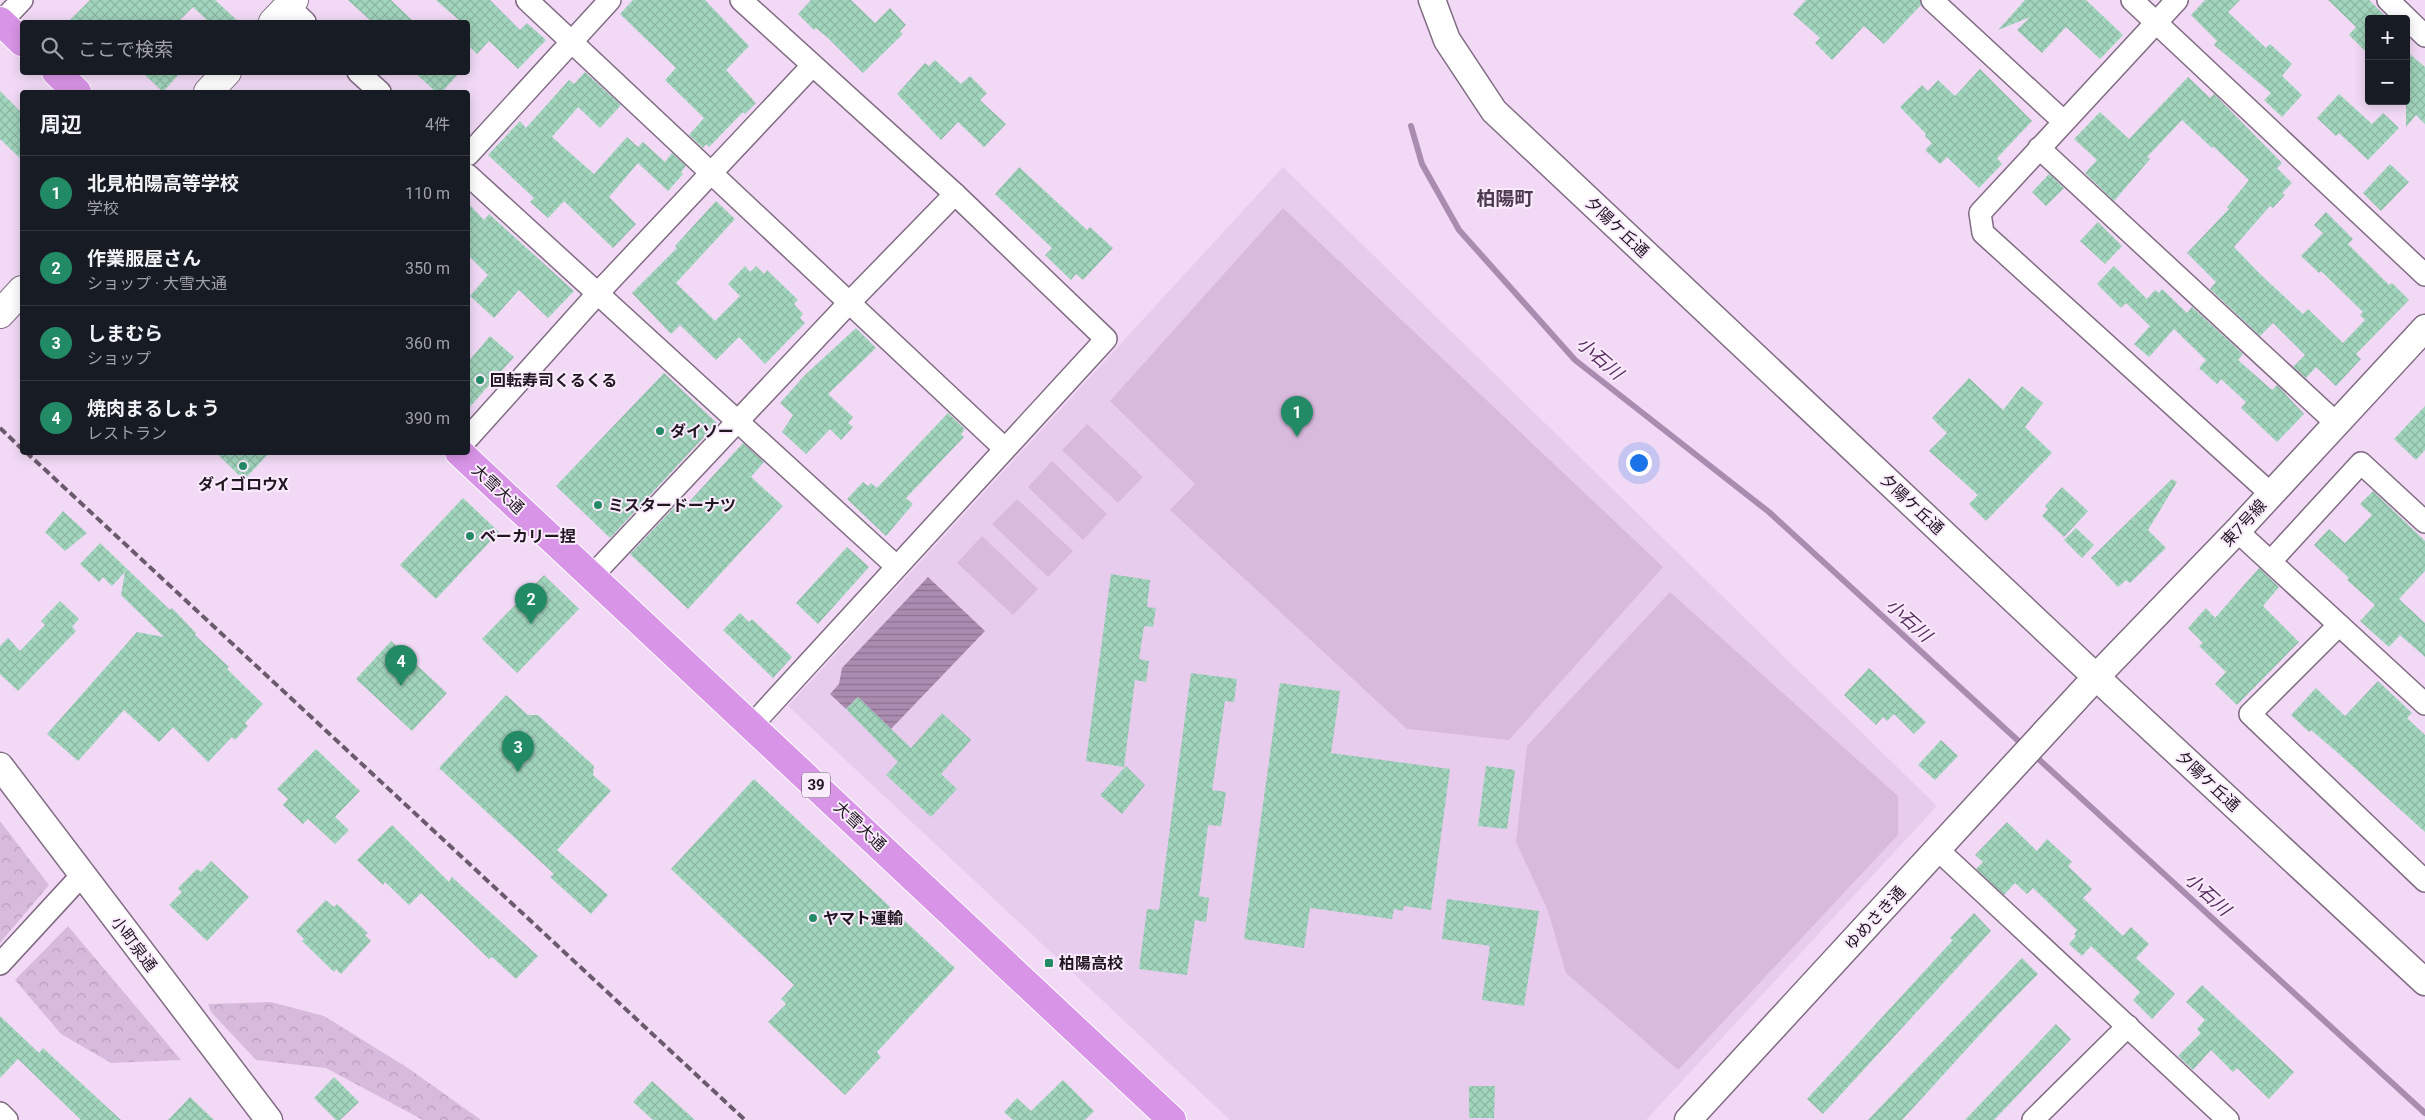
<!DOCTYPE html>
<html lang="ja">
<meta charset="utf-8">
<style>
body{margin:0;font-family:Roboto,"Noto Sans JP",sans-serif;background:#20242c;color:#f1f3f6}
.controls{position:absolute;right:15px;top:15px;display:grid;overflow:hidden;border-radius:5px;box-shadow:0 2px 12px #0003}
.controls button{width:45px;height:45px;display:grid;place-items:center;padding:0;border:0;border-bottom:1px solid #363941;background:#171b24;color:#f1f3f6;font:25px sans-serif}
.you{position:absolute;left:1638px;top:462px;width:18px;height:18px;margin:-12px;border:4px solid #fff;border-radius:50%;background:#1a73e8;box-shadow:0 0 0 8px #1a73e833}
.badge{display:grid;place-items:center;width:32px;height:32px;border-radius:50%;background:#238a66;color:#fff;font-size:16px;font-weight:700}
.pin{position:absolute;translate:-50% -41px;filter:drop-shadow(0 1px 2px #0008)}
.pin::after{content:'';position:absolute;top:26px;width:18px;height:15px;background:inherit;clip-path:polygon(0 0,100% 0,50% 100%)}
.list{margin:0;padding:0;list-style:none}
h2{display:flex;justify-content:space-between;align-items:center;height:65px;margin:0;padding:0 20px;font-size:21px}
h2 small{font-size:16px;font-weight:400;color:#9ea1a6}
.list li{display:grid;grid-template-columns:32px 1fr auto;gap:15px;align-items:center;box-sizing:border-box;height:75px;padding:0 20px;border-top:1px solid #363941}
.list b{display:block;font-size:19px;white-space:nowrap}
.list p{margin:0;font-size:16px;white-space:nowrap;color:#9ea1a6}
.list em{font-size:16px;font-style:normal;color:#9ea1a6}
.icon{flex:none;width:28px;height:28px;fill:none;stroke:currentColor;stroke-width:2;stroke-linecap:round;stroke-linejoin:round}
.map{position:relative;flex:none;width:2425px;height:1120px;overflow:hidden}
.search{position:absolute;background:#171b24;box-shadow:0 2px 12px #0003;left:20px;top:20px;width:450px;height:55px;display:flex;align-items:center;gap:12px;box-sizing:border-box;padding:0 18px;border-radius:5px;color:#9ea1a6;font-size:19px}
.panel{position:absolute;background:#171b24;box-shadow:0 2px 12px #0003;left:20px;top:90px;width:450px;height:365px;border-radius:5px}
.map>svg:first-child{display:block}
.built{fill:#e8cced}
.park{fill:url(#park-crowns)}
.garden{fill:#d8badd}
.water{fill:url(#water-rules)}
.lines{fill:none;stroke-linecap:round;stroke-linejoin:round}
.stream{stroke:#ab8cb1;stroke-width:6}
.building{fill:url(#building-cross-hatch)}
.minor-casing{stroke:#816c84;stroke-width:24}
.tertiary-casing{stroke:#816c84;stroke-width:29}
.secondary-casing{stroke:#816c84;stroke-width:30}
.trunk-casing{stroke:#fff;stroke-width:30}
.minor{stroke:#fff;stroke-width:21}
.tertiary{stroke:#fff;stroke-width:26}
.secondary{stroke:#fff;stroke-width:28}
.trunk{stroke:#d894e6;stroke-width:28}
.rail{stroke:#695b6b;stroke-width:4;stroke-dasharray:8 4;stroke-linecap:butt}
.poi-dot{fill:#238a66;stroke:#faebfc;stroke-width:2}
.labels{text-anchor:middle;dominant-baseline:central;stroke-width:4;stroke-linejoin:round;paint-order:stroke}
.shield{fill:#faebfc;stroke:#615763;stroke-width:1}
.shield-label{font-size:15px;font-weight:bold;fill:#201721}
.street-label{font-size:16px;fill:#201721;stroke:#faebfc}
.poi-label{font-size:16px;font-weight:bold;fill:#201721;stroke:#faebfc;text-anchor:start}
.water-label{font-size:18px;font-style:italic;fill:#582f60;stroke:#faebfc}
.quarter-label{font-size:19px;font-weight:bold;fill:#4c394f;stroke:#faebfc}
</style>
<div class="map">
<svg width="2425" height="1120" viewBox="0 0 2425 1120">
<defs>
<pattern id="park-crowns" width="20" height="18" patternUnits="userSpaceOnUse" patternTransform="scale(1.25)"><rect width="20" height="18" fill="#d8badd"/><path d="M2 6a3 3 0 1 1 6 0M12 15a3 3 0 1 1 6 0" fill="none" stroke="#b99fbd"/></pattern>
<pattern id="water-rules" width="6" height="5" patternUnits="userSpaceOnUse" patternTransform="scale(1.25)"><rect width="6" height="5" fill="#ab8cb1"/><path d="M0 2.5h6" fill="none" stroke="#8b7190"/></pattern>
<pattern id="building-cross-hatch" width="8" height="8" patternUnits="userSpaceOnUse" patternTransform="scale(1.25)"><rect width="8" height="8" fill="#a2d5bd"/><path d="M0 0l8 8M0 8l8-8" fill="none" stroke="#8bb6a2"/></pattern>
</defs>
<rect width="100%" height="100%" fill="#f2daf6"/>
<path class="built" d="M1283,167L1937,806L1646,1120H1230L788,706Z"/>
<g class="park">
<path d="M0,821L49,885L0,943Z"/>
<path d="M68,926L181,1060L111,1063L61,1034L15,980Z"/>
<path d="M271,1002L324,1016L408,1068L481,1120H423L326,1068L256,1060L211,1012L208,1004Z"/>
</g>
<g class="garden">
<path d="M1283,208L1663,567L1509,740L1407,729L1170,510L1195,484L1110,401Z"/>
<path d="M1087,424L1143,477L1118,503L1062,450Z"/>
<path d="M1052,461L1107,514L1083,540L1028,487Z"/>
<path d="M1017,499L1073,551L1048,577L992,524Z"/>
<path d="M982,536L1038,589L1013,615L957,563Z"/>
<path d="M1670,592L1898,796V835L1678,1070L1566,973L1548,911L1516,842L1527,746Z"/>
</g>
<path class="water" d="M928,577L985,631L891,729L858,697L846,709L830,694L839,684L842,668Z"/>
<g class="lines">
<g class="stream">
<path d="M1411,126L1422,164L1459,230L1575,360L1769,512L2025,747"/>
<path d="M2033,754L2425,1113"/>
</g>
</g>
<g class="building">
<path d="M90,0H215L239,22H209L193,7L178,22H68Z"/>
<path d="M348,0H391L414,22H372Z"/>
<path d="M436,0H490L520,30L527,23L546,40L518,69L489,41L477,54L468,45V22H461Z"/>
<path d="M633,0H705L749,46L726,70L756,103L745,114L743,112L709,147L706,144L703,148L689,135L704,118L665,80L676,68L620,14Z"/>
<path d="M811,0H851L875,23L890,8L906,25L900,31L903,34L863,73L828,38L816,28L814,30L798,14Z"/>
<path d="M1806,0H1920L1921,5L1884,44L1864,26L1832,60L1815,43L1820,38L1793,14Z"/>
<path d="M2025,0H2086L2123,35L2100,59L2066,27L2042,53L2017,30L2030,17L1998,30Z"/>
<path d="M2205,0H2240L2228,12L2266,48L2270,44L2292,64L2282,76L2302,95L2282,117L2264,100L2271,93L2214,45L2217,41L2191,15Z"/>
<path d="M2328,0H2369L2388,19H2369V55L2349,35L2356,27Z"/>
<path d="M2406,51L2425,67V124L2416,115L2406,127Z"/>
<path d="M935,60L961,84L970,76L987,93L980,100L1006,124L984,147L958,122L941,140L897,94L925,63L929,66Z"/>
<path d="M1980,69L2032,121L1997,158L2002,164L1979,188L1947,157L1940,164L1925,150L1932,143L1925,136L1926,134L1900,107L1922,85L1928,91L1938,80L1955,96Z"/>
<path d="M142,72H181L163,92Z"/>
<path d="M414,72H460L442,92H436Z"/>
<path d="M585,72L621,105L600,128L578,107L552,137L594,174L627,137L638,147L643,142L665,162L672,153L686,166L681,172L683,174L668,191L638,163L609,197L636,224L613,248L564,201L548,218L530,202L534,198L488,155L520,121L526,128L569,80L574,84Z"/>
<path d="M2188,77L2210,98L2214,94L2282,163L2277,168L2292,183L2282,193L2285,195L2273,208L2270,206L2234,247L2260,274L2303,314L2308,309L2343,343L2365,320L2360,315L2363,312L2321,271L2319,273L2301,256L2323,233L2314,225L2326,212L2353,239L2348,244L2389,285L2392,283L2409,300L2356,354L2361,359L2336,386L2316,367L2306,378L2293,367L2305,355L2273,323L2260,336L2210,289L2216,282L2187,253L2229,209L2227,207L2249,180L2213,146L2212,148L2182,120L2147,157L2150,159L2114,201L2085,173L2097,160L2074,139L2100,112L2129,139Z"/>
<path d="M0,91L22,113V160L0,139Z"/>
<path d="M2339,94L2372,124L2383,113L2399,128L2368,160L2339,133L2336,136L2317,118Z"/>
<path d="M2390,164L2409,182L2381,211L2363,193Z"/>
<path d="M1019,167L1087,230L1090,227L1113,248L1083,280L1076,274L1071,280L1045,255L1052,248L995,194Z"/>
<path d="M2049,174L2064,188L2046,206L2032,192Z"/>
<path d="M716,201L735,219L676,283L715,321L740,296L728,284L745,266L750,272L756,266L764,274L767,270L798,300L794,304L803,314L800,318L805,323L765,364L739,337L716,360L680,325L671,334L632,293L677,248L675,246Z"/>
<path d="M468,203L484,220L489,214L574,291L548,318L519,290L494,318L470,296L488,275L468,255Z"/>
<path d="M2098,222L2122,246L2105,264L2080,241Z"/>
<path d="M2114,266L2147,299L2155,290L2159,293L2162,289L2187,313L2192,307L2243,354L2238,360L2272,390L2277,385L2304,414L2277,442L2241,408L2246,402L2221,379L2217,384L2199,368L2206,360L2174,329L2149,357L2134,344L2150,326L2126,303L2121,308L2097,284Z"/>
<path d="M856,328L876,348L828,394L853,417L848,423L853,427L841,440L830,429L806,454L782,432L793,415L780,403L805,375Z"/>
<path d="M490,336L514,357L468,409V362Z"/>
<path d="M664,373L717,423L611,537H609L556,486Z"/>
<path d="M1969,378L2003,410L2022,386L2043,403L2025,427L2052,453L1986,521L1969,504L1978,495L1929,451L1947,433L1932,418Z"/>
<path d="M2425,406V450L2416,460L2394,439Z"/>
<path d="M948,413L965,429L961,434L964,437L906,498L913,504L886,536L847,499L863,482L868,486L871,483L877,488Z"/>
<path d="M743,443L764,462L751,477L783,506L688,609L630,554L683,498L688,503Z"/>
<path d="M215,452H270L244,480Z"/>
<path d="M2172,479L2177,482L2148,530L2166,548L2130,583L2126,580L2118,587L2091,558Z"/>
<path d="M2062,487L2088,511L2064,537L2042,516L2048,509L2045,506Z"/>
<path d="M2373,491L2425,541V571L2399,599L2425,623V657L2400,635L2389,647L2360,621L2375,605L2347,580L2349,578L2314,545L2329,529L2345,543L2372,515L2360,504Z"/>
<path d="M463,498L499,532L436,599L400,565Z"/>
<path d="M63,511L87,533L65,551L45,532Z"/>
<path d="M2076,528L2094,545L2082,558L2064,540Z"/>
<path d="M100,543L170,610L172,608L196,633L195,635L229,667L227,669L263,704L245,723L248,726L235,740L232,737L208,762L173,727L159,742L124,710L78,761L47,734L137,632L164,637L121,595L125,572L112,586L103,577L99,582L80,564Z"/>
<path d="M847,547L869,567L818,624L796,603Z"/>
<path d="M2259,568L2279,587L2263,606L2299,642L2237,705L2215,684L2226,672L2199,646L2203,643L2188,628L2206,608L2215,618Z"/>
<path d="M1111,574L1150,580L1147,607L1156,608L1153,627L1144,626L1139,659L1149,661L1146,682L1135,680L1124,767L1086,761Z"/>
<path d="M544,575L579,609L517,673L482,639Z"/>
<path d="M60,601L79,619L72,627L76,631L18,691L0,674V646L8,638L20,651L45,625L41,621Z"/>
<path d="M740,613L749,622L752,619L792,657L773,678L723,630Z"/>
<path d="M391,641L447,693L412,731L356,679Z"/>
<path d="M1869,668L1926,722L1914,734L1894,714L1887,721L1883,717L1876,725L1844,695Z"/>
<path d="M1191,673L1237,679L1234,702L1225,701L1212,790L1226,792L1221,826L1208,825L1199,896L1209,898L1206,922L1195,920L1187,975L1139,969L1147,909L1159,910Z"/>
<path d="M2378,681L2412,713L2407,718L2425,735V832L2338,753L2311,730L2309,732L2291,715L2316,688L2345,716Z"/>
<path d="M1280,683L1340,691L1331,753L1450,769L1431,910L1404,906L1403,911L1394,909L1392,919L1310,908L1304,948L1244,939Z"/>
<path d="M506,695L528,715H538L594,766L593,775L611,791L557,850L608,895L591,914L550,877L554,874L439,768Z"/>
<path d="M858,697L911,748L942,713L971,740L941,774L957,789L931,817L886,775L898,762L846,709Z"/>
<path d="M1941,740L1958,756L1935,780L1918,765Z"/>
<path d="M316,749L360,791L335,817L349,830L335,844L308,819L303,824L283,805L288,799L277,789Z"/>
<path d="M1126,766L1145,785L1122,814L1100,795Z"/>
<path d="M1486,766L1515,770L1507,829L1478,826Z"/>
<path d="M754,779L955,968L877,1052L881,1057L845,1095L768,1022L786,1004L781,999L794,985L671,869Z"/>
<path d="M2007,822L2037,851L2047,839L2072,862L2068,866L2092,889L2083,898L2123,936L2131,927L2149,944L2136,958L2175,994L2152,1019L2133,1000L2140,992L2091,946L2082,956L2069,944L2076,936L2074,934L2077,930L2033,888L2027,894L2015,883L2004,895L1976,869L1983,862L1975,855Z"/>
<path d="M392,825L449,882L452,877L538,956L516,979L492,957L489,959L421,893L409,905L385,882L383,885L357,860Z"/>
<path d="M211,861L249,897L207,941L169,905L182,892L178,888L197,869L201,872Z"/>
<path d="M1447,899L1539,911L1524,1006L1482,1000L1490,946L1442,939Z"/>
<path d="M326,900L334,907L337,904L368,933L365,935L371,941L341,974L336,969L334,972L302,941L304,939L296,931Z"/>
<path d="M1974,913L1991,931L1823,1114L1807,1099L1953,940L1950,938Z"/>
<path d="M2022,958L2038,974L1995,1018L1902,1120H1868Z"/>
<path d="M2202,985L2294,1072L2269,1099L2237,1068L2233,1072L2211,1050L2193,1070L2178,1056L2201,1033L2197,1029L2205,1020L2186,1002Z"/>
<path d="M0,1016L39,1053L43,1048L121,1120H81L18,1059L0,1078Z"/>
<path d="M2056,1024L2071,1039L2058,1053L1994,1120H1965Z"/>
<path d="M334,1077L359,1102L340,1120H336L314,1098Z"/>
<path d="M1063,1080L1094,1111L1085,1120H1013L1004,1112L1017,1098L1031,1111Z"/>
<path d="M652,1081L695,1120H653L633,1102Z"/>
<path d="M1469,1086H1495L1494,1118H1469Z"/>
<path d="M190,1097L214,1120H168Z"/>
</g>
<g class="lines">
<g class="minor-casing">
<g id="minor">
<path d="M527,0L1004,448"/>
<path d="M741,0L955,194L1106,339L752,725"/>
<path d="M1932,0L2063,121"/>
<path d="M2132,0L2425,275"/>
<path d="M2177,0L1980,213L1983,233L2271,494"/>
<path d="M2388,0L2425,36"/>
<path d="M288,6L305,22"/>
<path d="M1,22L22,0"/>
<path d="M358,72L380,92"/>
<path d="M2039,148L2336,423"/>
<path d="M468,155L610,0"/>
<path d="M468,175L896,566"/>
<path d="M468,438L599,292L812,66"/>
<path d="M2237,531L2425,704"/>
<path d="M2271,561L2361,463L2425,522"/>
<path d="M591,577L849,303L955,194"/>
<path d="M2339,625L2250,714L2425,881"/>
<path d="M1938,850L2228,1120"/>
<path d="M0,964L82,875"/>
<path d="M0,1113L7,1120"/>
<path d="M2033,1120L2128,1026"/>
</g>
</g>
<g class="tertiary-casing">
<g id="tertiary">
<path d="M1432,0L1447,40L1494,111L2096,677L2425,982"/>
<path d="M0,766L269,1120"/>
<path d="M1688,1120L2096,677L2237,531L2425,328"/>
</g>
</g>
<g class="secondary-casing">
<g id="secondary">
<path d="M273,22L294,0"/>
<path d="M208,92L227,72"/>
<path d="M0,314L22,290"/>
</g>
</g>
<g class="trunk-casing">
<g id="trunk">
<path d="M0,21L22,42"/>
<path d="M56,72L77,92"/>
<path d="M459,452L1172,1120"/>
</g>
</g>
<use href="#minor" class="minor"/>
<use href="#tertiary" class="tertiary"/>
<use href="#secondary" class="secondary"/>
<use href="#trunk" class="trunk"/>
<g class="rail">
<path d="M0,428L22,449"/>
<path d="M26,452L745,1120"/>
</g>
</g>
<g class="poi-dot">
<circle cx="480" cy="380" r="5"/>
<circle cx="660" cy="431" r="5"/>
<circle cx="243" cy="466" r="5"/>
<circle cx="598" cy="505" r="5"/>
<circle cx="470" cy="536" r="5"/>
<circle cx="813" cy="918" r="5"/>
<rect x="1044" y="958" width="10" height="10" rx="2.5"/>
</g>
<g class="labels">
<rect class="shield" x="802" y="772.5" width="28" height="25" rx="4"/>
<g class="shield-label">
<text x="816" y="785">39</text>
</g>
<g class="street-label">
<text transform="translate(1617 227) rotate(43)">夕陽ケ丘通</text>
<text transform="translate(498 489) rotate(43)">大雪大通</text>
<text transform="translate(1912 504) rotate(43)">夕陽ケ丘通</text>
<text transform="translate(2244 523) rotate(-47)">東7号線</text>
<text transform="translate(2208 781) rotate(43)">夕陽ケ丘通</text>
<text transform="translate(860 826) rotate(43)">大雪大通</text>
<text transform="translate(1875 918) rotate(-47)">ゆめさき通</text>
<text transform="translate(134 944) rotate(53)">小町泉通</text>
</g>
<g class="poi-label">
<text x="490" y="380">回転寿司くるくる</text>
<text x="670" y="431">ダイソー</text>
<text x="243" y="484" text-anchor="middle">ダイゴロウX</text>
<text x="608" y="505">ミスタードーナツ</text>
<text x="480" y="536">ベーカリー捏</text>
<text x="823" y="918">ヤマト運輸</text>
<text x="1059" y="963">柏陽高校</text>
</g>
<g class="water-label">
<text transform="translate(1600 358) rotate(41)">小石川</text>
<text transform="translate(1909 620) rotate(42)">小石川</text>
<text transform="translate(2208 894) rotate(42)">小石川</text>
</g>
<g class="quarter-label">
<text x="1505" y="198">柏陽町</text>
</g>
</g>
</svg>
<div class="controls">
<button>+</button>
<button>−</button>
</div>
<div class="you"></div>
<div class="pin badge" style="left:1297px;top:437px">1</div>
<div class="pin badge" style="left:531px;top:624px">2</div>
<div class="pin badge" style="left:518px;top:772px">3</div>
<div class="pin badge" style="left:401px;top:686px">4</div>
<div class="search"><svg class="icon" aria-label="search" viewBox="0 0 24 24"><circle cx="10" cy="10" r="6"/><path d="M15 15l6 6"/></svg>ここで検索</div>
<section class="panel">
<h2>周辺<small>4件</small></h2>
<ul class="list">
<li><span class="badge">1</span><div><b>北見柏陽高等学校</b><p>学校</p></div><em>110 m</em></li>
<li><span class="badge">2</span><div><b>作業服屋さん</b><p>ショップ · 大雪大通</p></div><em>350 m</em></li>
<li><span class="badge">3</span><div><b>しまむら</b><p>ショップ</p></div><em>360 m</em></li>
<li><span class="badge">4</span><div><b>焼肉まるしょう</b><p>レストラン</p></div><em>390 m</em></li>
</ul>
</section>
</div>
